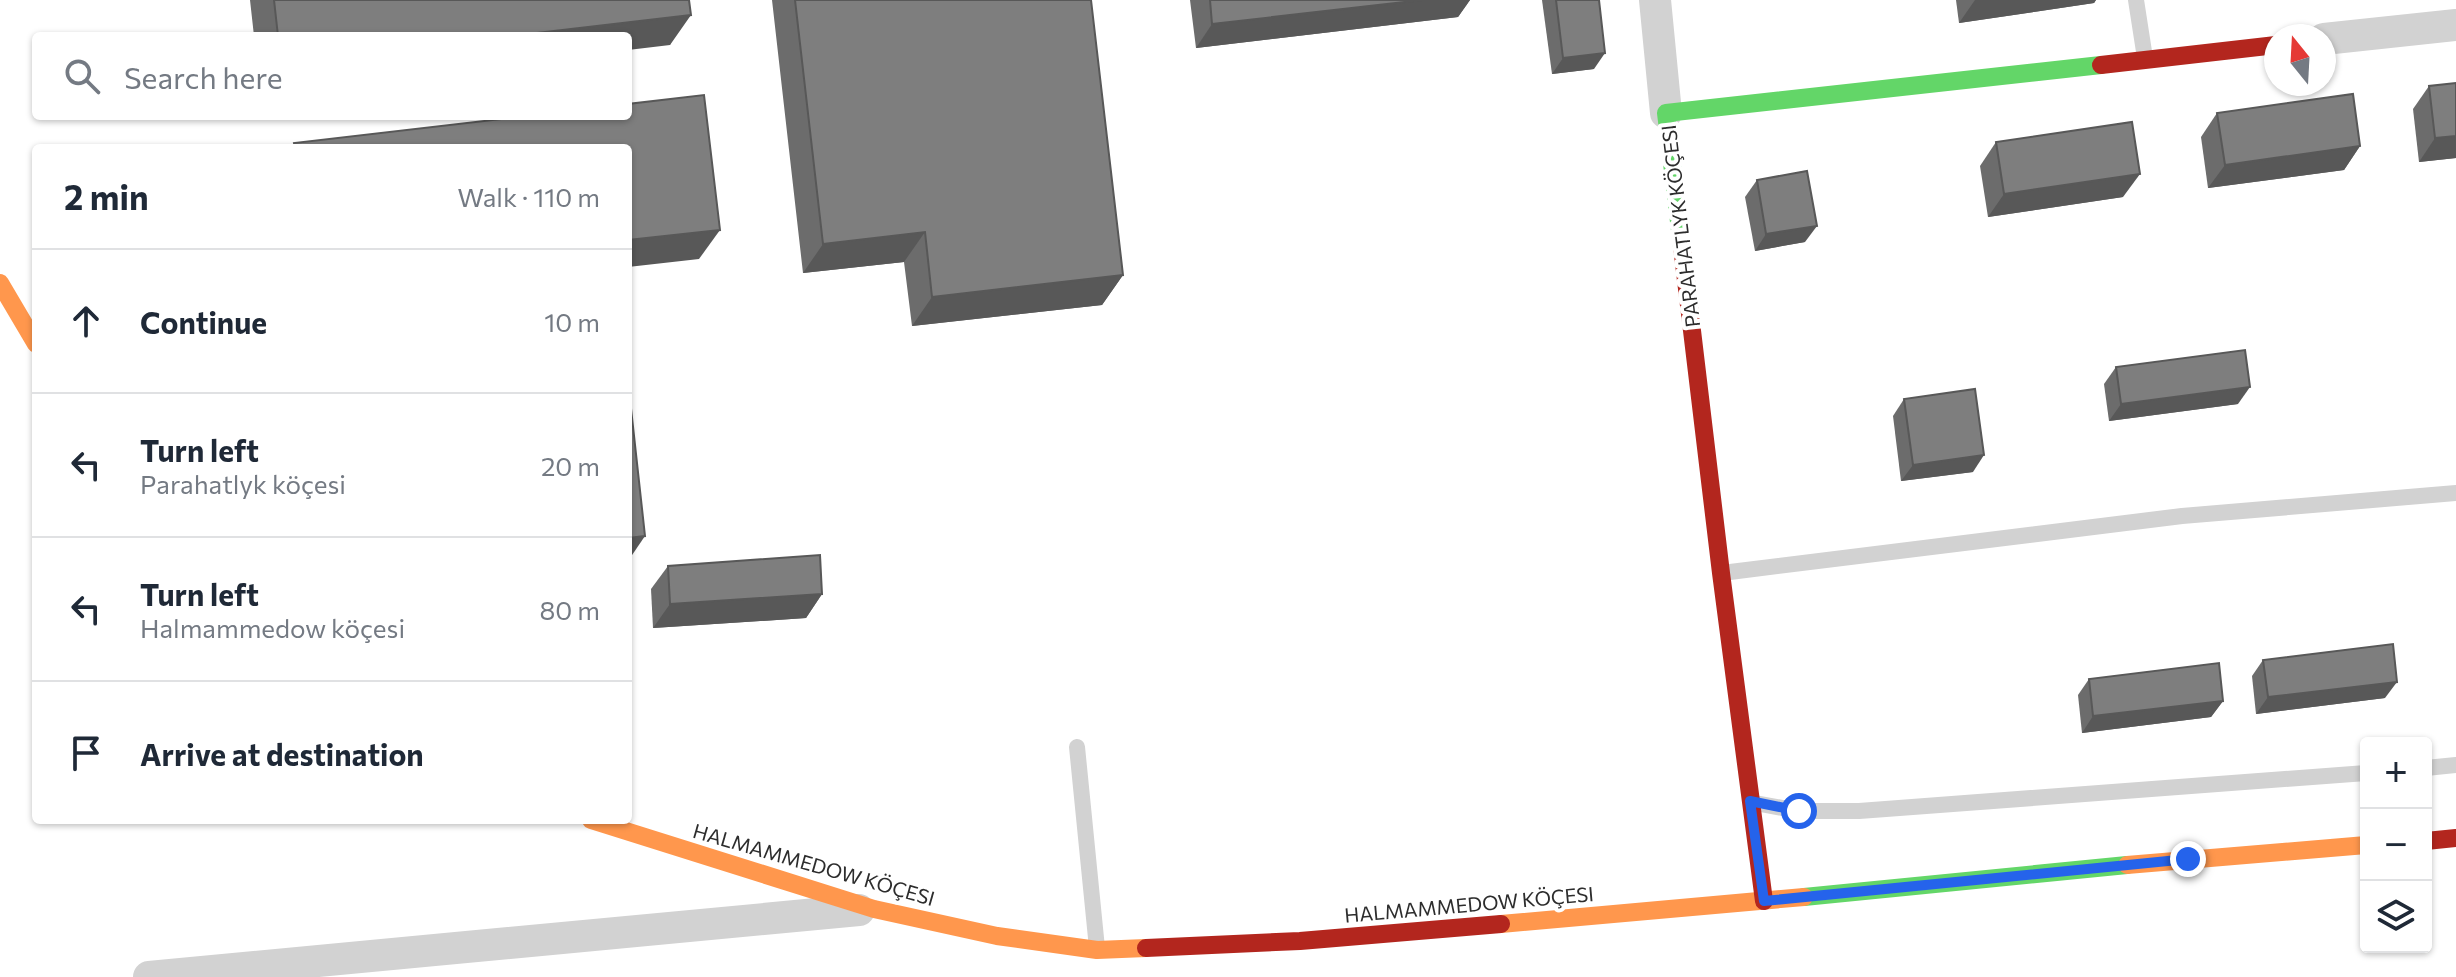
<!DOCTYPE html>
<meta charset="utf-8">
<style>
body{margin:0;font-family:Commissioner,sans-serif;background:#f2f2f3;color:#1f2937}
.controls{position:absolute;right:24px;bottom:24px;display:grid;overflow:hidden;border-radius:8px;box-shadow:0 2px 6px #0004}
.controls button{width:72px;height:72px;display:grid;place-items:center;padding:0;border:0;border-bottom:2px solid #e0e1e3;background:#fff;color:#1f2937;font:40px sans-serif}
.compass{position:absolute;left:2264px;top:24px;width:72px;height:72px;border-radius:50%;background:#fff;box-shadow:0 2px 6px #0004;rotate:342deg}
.stop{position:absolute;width:24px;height:24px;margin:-18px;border:6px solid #2563eb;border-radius:50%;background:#fff}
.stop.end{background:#2563eb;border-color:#fff;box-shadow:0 2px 8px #0008}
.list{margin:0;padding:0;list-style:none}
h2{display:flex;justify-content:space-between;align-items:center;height:104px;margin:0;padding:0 32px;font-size:34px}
h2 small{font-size:26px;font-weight:400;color:#747a83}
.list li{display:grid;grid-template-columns:52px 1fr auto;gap:24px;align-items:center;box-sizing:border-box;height:144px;padding:0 32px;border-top:2px solid #e0e1e3}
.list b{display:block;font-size:30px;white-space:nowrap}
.list p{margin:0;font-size:26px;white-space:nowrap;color:#747a83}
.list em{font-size:26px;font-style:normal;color:#747a83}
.icon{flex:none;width:44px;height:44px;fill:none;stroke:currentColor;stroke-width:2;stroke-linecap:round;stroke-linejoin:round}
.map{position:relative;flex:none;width:2456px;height:977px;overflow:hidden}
.search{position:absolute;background:#fff;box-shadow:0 2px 6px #0004;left:32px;top:32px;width:600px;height:88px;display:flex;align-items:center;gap:20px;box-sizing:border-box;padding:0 28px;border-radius:8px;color:#747a83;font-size:30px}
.panel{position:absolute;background:#fff;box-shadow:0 2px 6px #0004;left:32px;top:144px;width:600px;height:680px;border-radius:8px}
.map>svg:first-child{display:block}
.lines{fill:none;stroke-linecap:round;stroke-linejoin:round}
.lane{stroke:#d2d2d2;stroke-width:16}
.street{stroke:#d2d2d2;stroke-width:32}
.fast{stroke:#63d668;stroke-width:18}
.slow{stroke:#ff974d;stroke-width:18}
.jam{stroke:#b3261e;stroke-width:18}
.wall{fill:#6c6c6c}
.shaded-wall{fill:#585858}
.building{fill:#7e7e7e;stroke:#585858;stroke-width:2}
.route{stroke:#2563eb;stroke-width:10}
.labels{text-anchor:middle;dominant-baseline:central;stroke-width:8;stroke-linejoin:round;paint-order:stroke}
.street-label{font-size:20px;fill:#2d2d2d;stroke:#fff}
</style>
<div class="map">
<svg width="2456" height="977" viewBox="0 0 2456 977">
<rect width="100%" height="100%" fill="#fff"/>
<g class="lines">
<g class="lane">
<path d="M2136,0L2145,58"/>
<path d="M1722,573L2182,516L2456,493"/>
<path d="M1077,747L1097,948"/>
<path d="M2426,768L2456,765"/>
<path d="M1755,803L1799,811H1859L2366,773"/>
</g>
<g class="street">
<path d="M1655,0L1666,113"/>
<path d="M2324,39L2456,25"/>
<path d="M149,977L859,910"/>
</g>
<g class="fast">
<path d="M1682,247L1666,113L2101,65"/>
<path d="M1804,897L2127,865"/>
</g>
<g class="slow">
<path d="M0,283L36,344"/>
<path d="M591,820L874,909L997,936L1097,950L1146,948"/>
<path d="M2127,865L2366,845"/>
<path d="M1501,924L1804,897"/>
</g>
<g class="jam">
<path d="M2101,65L2276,45"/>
<path d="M1682,247L1721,573L1764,901"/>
<path d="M2426,841L2456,838"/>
<path d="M1146,948L1300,941L1501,924"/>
</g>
</g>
<g class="wall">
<path d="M250,0H689L670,45L628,36H254Z"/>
<path d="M772,0H1091L1123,275L1102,305L912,326L904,262L803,273Z"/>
<path d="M1190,0H1470L1458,17L1196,48Z"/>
<path d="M1542,0H1599L1594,69L1552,74Z"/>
<path d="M1956,0H2096L2094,3L1959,23Z"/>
<path d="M2456,83V158L2419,162L2413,109L2429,86Z"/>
<path d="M2217,113L2360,146L2344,170L2208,188L2201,137Z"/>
<path d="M1996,142L2123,197L1988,217L1980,166Z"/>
<path d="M1757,180L1805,242L1755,251L1745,197Z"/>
<path d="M2116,367L2238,404L2109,421L2104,384Z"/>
<path d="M1904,399L1973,472L1901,481L1893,416Z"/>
<path d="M668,566L822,594L806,618L653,628L651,589Z"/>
<path d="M2263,660L2385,698L2256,714L2252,676Z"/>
<path d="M2089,679L2223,701L2211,717L2082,733L2078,695Z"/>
</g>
<g class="shaded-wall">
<path d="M1422,0H1470L1458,17L1196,48L1212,24Z"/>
<path d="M1975,0H2096L2094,3L1959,23Z"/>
<path d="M691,15L670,45L628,50V36H511Z"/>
<path d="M1605,53L1594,69L1552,74L1563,58Z"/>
<path d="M2456,136V158L2419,162L2435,138Z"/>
<path d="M2360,146L2344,170L2208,188L2225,165Z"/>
<path d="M2140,174L2123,197L1988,217L2004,194Z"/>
<path d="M1817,226L1805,242L1755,251L1766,234Z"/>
<path d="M720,230L699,259L628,267V240Z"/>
<path d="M925,232L904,262L803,273L823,244Z"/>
<path d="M1123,275L1102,305L912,326L932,297Z"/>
<path d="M2250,387L2238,404L2109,421L2121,404Z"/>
<path d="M1984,455L1973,472L1901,481L1913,465Z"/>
<path d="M645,536L628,561V538Z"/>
<path d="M822,594L806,618L653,628L670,604Z"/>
<path d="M2397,682L2385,698L2256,714L2268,697Z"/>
<path d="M2223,701L2211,717L2082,733L2093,716Z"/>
</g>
<g class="building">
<path d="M274,0H689L691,15L511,36H278Z"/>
<path d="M795,0H1091L1123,275L932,297L925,232L823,244Z"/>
<path d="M1210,0H1422L1212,24Z"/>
<path d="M1556,0H1599L1605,53L1563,58Z"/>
<path d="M2456,83V136L2435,138L2429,86Z"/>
<path d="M2353,94L2360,146L2225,165L2217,113Z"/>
<path d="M704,95L720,230L628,240V148H295L294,143L527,116H628V104Z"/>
<path d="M2132,122L2140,174L2004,194L1996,142Z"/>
<path d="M1807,171L1817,226L1766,234L1757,180Z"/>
<path d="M2245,350L2250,387L2121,404L2116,367Z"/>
<path d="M628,381L645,536L628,538Z"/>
<path d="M1975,389L1984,455L1913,465L1904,399Z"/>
<path d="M820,555L822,594L670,604L668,566Z"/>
<path d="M2393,644L2397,682L2268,697L2263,660Z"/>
<path d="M2219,663L2223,701L2093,716L2089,679Z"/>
</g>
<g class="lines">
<path class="route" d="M1799,811L1750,801L1764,901L2188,859"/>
</g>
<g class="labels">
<g class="street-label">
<text transform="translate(1680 226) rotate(-97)">PARAHATLYK KÖÇESI</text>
<text transform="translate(814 864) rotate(16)">HALMAMMEDOW KÖÇESI</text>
<text transform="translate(1469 904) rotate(-5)">HALMAMMEDOW KÖÇESI</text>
</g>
</g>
</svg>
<div class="controls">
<button>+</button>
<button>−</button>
<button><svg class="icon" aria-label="layers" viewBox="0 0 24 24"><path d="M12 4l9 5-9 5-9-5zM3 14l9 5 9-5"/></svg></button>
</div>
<svg class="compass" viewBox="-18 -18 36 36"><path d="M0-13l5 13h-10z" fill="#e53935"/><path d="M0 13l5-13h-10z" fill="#747a83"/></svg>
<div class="stop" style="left:1799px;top:811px"></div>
<div class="stop end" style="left:2188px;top:859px"></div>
<div class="search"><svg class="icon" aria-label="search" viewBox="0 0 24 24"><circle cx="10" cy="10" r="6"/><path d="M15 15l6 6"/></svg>Search here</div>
<section class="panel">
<h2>2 min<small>Walk · 110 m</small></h2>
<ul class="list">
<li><svg class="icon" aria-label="ahead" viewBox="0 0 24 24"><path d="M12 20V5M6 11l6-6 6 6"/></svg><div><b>Continue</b></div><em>10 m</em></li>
<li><svg class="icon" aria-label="left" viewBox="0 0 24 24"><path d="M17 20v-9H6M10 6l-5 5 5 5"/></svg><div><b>Turn left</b><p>Parahatlyk köçesi</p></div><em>20 m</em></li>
<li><svg class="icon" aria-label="left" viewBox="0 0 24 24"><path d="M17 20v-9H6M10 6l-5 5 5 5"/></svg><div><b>Turn left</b><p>Halmammedow köçesi</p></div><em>80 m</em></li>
<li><svg class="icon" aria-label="arrive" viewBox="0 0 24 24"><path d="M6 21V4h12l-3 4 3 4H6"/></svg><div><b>Arrive at destination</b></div></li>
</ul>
</section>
</div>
